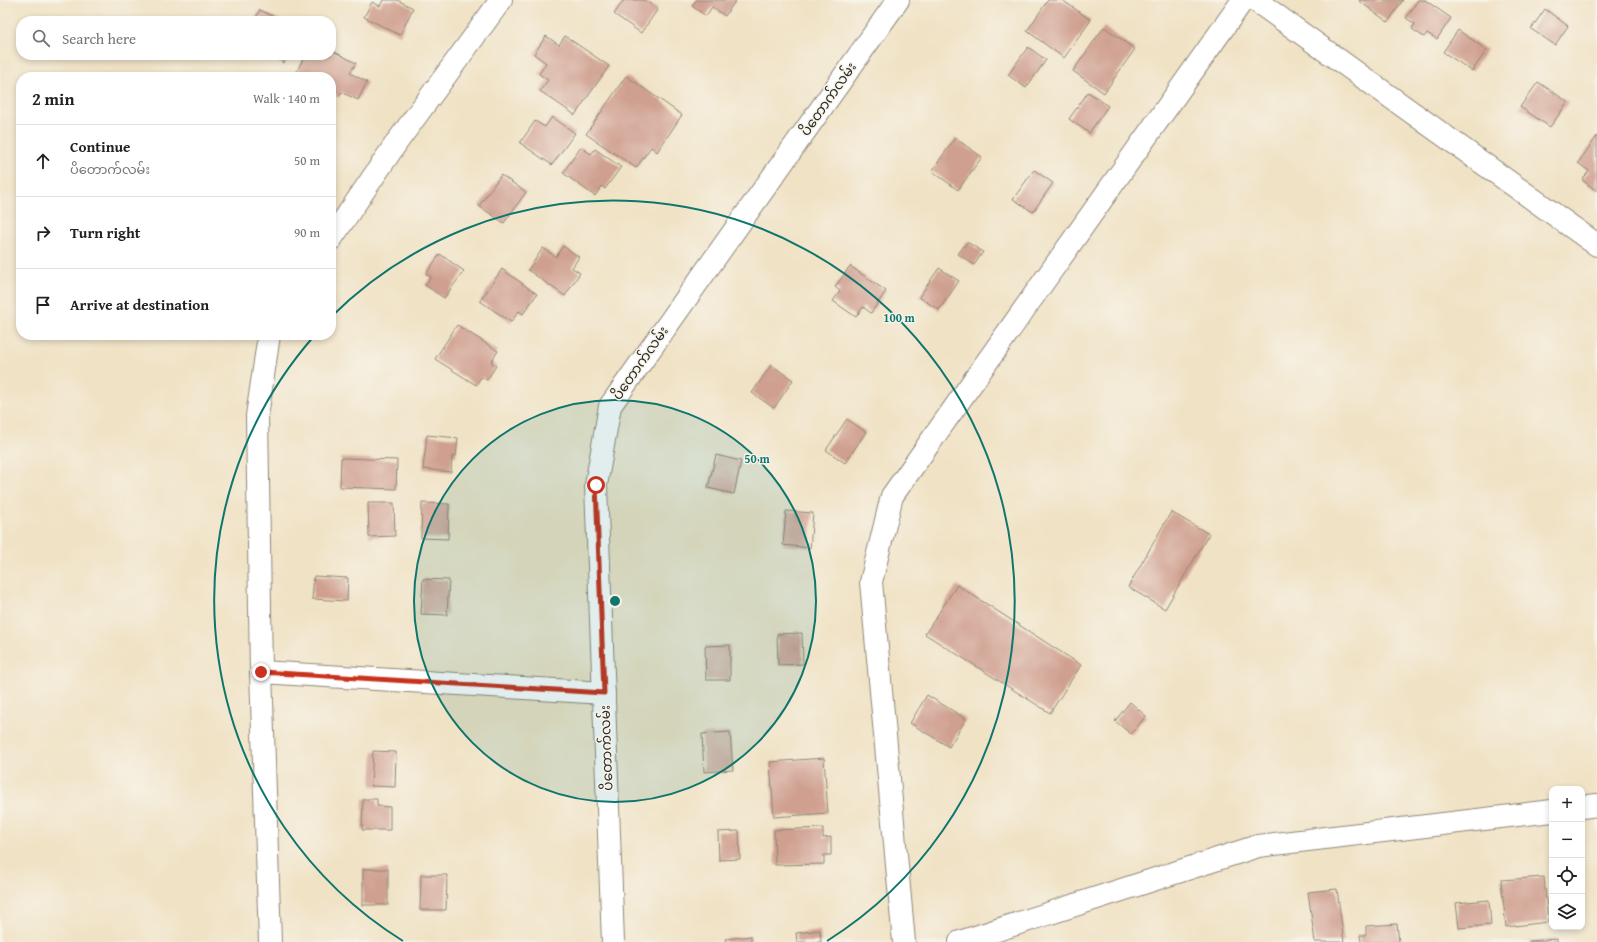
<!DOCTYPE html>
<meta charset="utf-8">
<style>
body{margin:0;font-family:"Gentium Book Plus","Noto Sans Myanmar",serif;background:#f6f6f6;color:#202124}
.controls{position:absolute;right:12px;bottom:12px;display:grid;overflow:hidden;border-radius:8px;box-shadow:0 2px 6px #0003}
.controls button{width:36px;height:36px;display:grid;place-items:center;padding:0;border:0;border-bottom:1px solid #e0e0e0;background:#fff;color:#202124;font:20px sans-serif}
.stop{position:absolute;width:12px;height:12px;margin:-9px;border:3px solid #c8321e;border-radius:50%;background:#fff}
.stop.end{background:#c8321e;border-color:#fff;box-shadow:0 1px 4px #0008}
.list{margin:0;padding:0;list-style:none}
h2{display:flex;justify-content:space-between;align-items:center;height:52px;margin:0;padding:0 16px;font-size:17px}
h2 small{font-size:13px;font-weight:400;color:#757577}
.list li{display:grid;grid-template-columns:26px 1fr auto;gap:12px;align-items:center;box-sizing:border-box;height:72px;padding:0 16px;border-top:1px solid #e0e0e0}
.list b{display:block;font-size:15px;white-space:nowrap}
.list p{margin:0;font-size:13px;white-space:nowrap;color:#757577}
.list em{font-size:13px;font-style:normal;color:#757577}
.icon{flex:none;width:22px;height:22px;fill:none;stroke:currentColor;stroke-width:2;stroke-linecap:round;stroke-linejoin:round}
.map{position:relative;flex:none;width:1597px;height:942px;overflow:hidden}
.search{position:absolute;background:#fff;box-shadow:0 2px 6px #0003;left:16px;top:16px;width:320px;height:44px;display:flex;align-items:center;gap:10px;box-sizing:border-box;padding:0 14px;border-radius:16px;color:#757577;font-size:15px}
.panel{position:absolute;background:#fff;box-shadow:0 2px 6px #0003;left:16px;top:72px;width:320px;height:268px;border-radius:16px}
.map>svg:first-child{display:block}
.building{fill:#cf9f8f}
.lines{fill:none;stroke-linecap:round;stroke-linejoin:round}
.street-casing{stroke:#8e8678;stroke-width:24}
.street{stroke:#fff;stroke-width:22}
.route{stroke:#c8321e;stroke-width:5}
.ring{fill:none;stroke:#0f766e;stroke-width:2}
.labels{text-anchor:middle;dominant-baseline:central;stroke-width:3;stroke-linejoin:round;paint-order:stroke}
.street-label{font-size:14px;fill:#2b2b2b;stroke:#f7f3e8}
.centre{fill:#0f766e;stroke:#f7f3e8;stroke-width:2}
.ring-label{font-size:12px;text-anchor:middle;font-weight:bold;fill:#0f766e;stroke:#f7f3e8;stroke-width:3;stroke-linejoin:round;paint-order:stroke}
</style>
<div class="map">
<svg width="1597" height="942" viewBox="0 0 1597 942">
<rect width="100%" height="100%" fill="#f7f3e8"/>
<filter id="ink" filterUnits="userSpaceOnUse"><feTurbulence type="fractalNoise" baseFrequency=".025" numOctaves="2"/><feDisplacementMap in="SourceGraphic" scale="8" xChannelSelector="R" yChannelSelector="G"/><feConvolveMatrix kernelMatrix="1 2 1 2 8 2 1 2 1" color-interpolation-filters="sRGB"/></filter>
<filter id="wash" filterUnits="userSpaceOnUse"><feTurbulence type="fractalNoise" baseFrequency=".012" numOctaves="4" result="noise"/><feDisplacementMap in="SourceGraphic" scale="16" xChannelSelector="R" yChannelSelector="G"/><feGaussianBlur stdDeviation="0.9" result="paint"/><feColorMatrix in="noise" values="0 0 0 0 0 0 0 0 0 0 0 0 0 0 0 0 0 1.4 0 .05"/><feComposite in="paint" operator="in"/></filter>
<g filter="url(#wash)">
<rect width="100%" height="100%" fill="#f0e2c5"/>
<g id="blocks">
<g class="building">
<path d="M383,0H397L413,8L400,35L364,17L372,2L380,6Z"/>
<path d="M624,0H644L658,9L641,33L614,14Z"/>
<path d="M696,0H736L725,16L712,7L706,16L692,6Z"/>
<path d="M1048,0H1062L1091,20L1064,58L1027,31Z"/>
<path d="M1360,0H1403L1388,22L1359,1Z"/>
<path d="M1418,0H1425L1451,18L1437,39L1427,33L1424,37L1412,29L1415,24L1406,18Z"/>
<path d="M1545,9L1568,26L1555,45L1531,29Z"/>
<path d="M260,10L282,21H254Z"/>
<path d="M1104,27L1135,49L1104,93L1073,71Z"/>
<path d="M1458,30L1487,50L1472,71L1443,52Z"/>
<path d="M546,36L559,45L565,36L609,66L575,115L540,91L548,80L539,74L546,63L534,54Z"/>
<path d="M1028,47L1046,60L1026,88L1008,75Z"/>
<path d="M331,50L356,63L350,73L367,82L358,100L341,92L339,97L331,93V77H294L305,55H331Z"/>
<path d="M269,55H288L284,63Z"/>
<path d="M626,76L682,115L657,152L651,147L636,168L586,134Z"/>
<path d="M1538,82L1568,102L1550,127L1520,107Z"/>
<path d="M1088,92L1108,106L1089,133L1069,119Z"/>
<path d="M552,117L575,133L552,165L520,143L535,121L545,127Z"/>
<path d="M1597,136V191L1582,180L1589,171L1578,163Z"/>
<path d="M955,138L982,157L958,190L932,171Z"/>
<path d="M581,147L591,154L595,149L621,167L605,189L602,186L595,196L563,173Z"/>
<path d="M1034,170L1053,183L1033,212L1013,199Z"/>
<path d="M501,175L526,192L504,223L479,206Z"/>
<path d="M967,242L983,252L974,265L958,254Z"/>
<path d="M563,246L579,257L572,268L580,273L565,296L528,270L543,248L556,257Z"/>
<path d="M440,254L464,271L444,298L425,285L431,277L426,274Z"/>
<path d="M850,266L886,291L871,313L863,307L856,317L833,301L840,291L835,287Z"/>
<path d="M939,268L959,281L939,310L919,297Z"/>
<path d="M502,269L537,294L523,314L519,311L511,322L480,301Z"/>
<path d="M457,325L498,351L491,362L496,366L487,380L481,377L476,385L435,359Z"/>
<path d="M771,365L793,380L774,408L752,393Z"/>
<path d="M847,419L866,432L845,463L826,450Z"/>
<path d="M427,435L458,438L456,456H452L451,472L423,469Z"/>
<path d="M716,455L741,461L734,494L708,488Z"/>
<path d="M341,458L397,460L396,489L340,487Z"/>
<path d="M368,503H394L395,536L369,537Z"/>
<path d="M422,503L449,504L448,539L421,538Z"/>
<path d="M786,511L813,513L810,548L783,545Z"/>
<path d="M1171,512L1209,534L1165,609L1128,587Z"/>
<path d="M314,576L348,578L347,601L312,599Z"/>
<path d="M423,579L449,580L447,615L421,614Z"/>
<path d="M957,585L1081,665L1050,713L925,634Z"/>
<path d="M802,633L803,664L778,665L777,634Z"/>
<path d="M730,645V680H706L705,646Z"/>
<path d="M927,695L966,719L949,747L910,723Z"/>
<path d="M1130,702L1146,716L1131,734L1115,721Z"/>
<path d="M730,732L733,770L704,772L702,734Z"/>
<path d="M373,751L396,752L395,787L371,786Z"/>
<path d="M824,758L828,813L774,817L770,762Z"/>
<path d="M363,799H377V806L390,807V830H362Z"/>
<path d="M823,828V838L831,837V855H824V864L775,865L774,830Z"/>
<path d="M739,831L740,859L719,860L718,832Z"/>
<rect x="363" y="869" width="25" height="36"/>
<path d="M421,875H447L446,910H420Z"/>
<path d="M1544,877L1548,922L1506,927L1501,880Z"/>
<path d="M1337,889L1344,942H1315L1308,892Z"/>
<path d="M1489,900L1491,925L1459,928L1456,903Z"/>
<path d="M1397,924L1399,942H1361L1360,935H1366V926Z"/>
<path d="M820,930L821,942H797L796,933Z"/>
<path d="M751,936V942H726L725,939Z"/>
<path d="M1557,939V942H1529V941Z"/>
</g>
</g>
</g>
<g filter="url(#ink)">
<use href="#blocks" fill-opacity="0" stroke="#8e8678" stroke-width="1"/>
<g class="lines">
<g class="street-casing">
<g id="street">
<path d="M1255,0L1597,245"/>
<path d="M331,239L397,142L501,0"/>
<path d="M269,335L257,416L261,672L270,942"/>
<path d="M261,672L604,693"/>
<path d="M1582,807L1597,805"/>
<path d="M613,942L596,485L610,406L898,0"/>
<path d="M904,942L871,582L892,496L1243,0"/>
<path d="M960,942L1258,846L1552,811"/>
</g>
</g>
<use href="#street" class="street"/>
</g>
</g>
<g class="lines" filter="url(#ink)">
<path class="route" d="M261,672L604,693L596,485"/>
</g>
<circle cx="615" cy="601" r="201" fill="#0f766e" fill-opacity=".12"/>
<g class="ring">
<circle cx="615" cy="601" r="201"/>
<path d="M403 941A401 401 0 0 1 315 335M331 317A401 401 0 1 1 827 941"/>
</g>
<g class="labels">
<g class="street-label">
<text transform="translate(828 99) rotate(-55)">ပိတောက်လမ်း</text>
<text transform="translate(640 363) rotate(-55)">ပိတောက်လမ်း</text>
<text transform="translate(606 748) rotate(-92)">ပိတောက်လမ်း</text>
</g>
</g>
<circle cx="615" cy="601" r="6" class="centre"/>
<g class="ring-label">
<text x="899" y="322">100 m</text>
<text x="757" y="463">50 m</text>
</g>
</svg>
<div class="controls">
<button>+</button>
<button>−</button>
<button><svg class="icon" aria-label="locate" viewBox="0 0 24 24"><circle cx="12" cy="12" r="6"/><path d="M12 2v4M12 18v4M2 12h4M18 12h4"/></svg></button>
<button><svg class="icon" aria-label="layers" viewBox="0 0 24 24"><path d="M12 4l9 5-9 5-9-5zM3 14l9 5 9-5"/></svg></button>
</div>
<div class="stop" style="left:596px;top:485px"></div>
<div class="stop end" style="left:261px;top:672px"></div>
<div class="search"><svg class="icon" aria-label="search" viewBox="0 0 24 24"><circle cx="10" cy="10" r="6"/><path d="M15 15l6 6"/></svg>Search here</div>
<section class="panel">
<h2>2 min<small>Walk · 140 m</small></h2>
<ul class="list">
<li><svg class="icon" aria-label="ahead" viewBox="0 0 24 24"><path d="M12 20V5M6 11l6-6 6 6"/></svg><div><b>Continue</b><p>ပိတောက်လမ်း</p></div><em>50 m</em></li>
<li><svg class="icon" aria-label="right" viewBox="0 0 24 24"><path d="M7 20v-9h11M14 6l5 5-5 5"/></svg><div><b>Turn right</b></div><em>90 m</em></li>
<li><svg class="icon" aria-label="arrive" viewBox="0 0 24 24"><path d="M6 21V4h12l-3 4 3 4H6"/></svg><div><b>Arrive at destination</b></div></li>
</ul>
</section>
</div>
